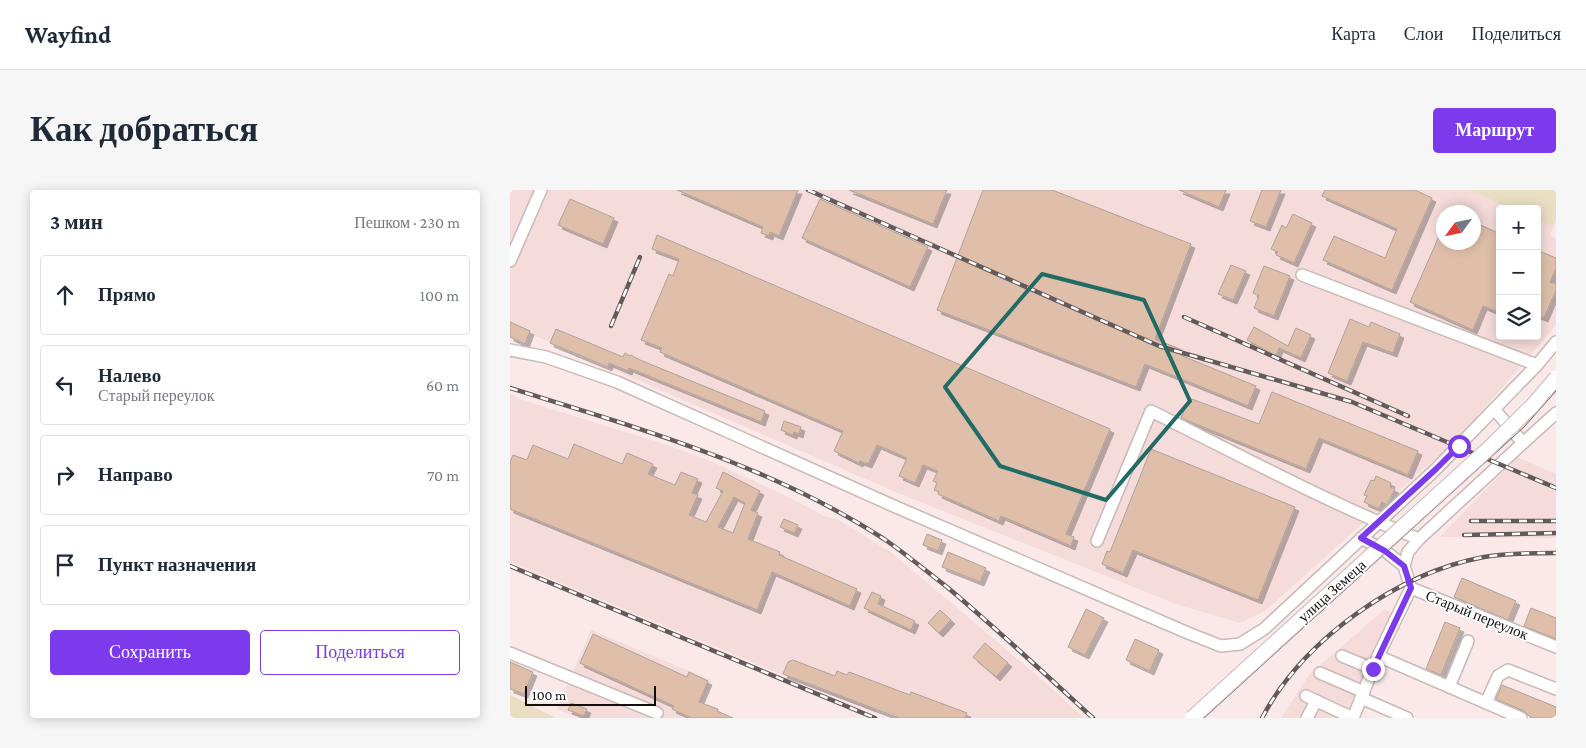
<!DOCTYPE html>
<html lang="ru">
<meta charset="utf-8">
<style>
body{margin:0;font-family:"Crimson Pro",serif;background:#f6f6f7;color:#1f2937}
.controls{position:absolute;right:15px;top:15px;display:grid;overflow:hidden;border-radius:5px;box-shadow:0 2px 12px #0003}
.controls button{width:45px;height:45px;display:grid;place-items:center;padding:0;border:0;border-bottom:1px solid #e0e1e3;background:#fff;color:#1f2937;font:25px sans-serif}
.compass{position:absolute;left:926px;top:15px;width:45px;height:45px;border-radius:50%;background:#fff;box-shadow:0 2px 12px #0003;rotate:237deg}
.scale{position:absolute;left:15px;bottom:12px;width:131px;box-sizing:border-box;padding-left:5px;border:2px solid #130e0e;border-top:0;font-size:14px;line-height:18px;white-space:nowrap;color:#130e0e;-webkit-text-stroke:4px #fff;paint-order:stroke}
.stop{position:absolute;width:15px;height:15px;margin:-11px;border:4px solid #7c3aed;border-radius:50%;background:#fff}
.stop.end{background:#7c3aed;border-color:#fff;box-shadow:0 1px 5px #0008}
.list{margin:0;padding:0;list-style:none}
h2{display:flex;justify-content:space-between;align-items:center;height:65px;margin:0;padding:0 20px;font-size:21px}
h2 small{font-size:16px;font-weight:400;color:#747a83}
.list li{display:grid;grid-template-columns:32px 1fr auto;gap:15px;align-items:center;box-sizing:border-box;height:80px;margin:0 10px 10px;padding:0 10px;border:1px solid #e0e1e3;border-radius:5px}
.list b{display:block;font-size:19px;white-space:nowrap}
.list p{margin:0;font-size:16px;white-space:nowrap;color:#747a83}
.list em{font-size:16px;font-style:normal;color:#747a83}
.actions{display:flex;gap:10px;padding:15px 20px}
.actions a{flex:1;padding:11px 0;border:1px solid #7c3aed;border-radius:5px;text-align:center;font-size:18px;color:#7c3aed}
.actions .main{background:#7c3aed;color:#fff}
.icon{flex:none;width:28px;height:28px;fill:none;stroke:currentColor;stroke-width:2;stroke-linecap:round;stroke-linejoin:round}
.map{position:relative;flex:none;width:1046px;height:528px;overflow:hidden;border-radius:5px}
header{display:flex;align-items:center;gap:30px;box-sizing:border-box;height:70px;padding:0 25px;background:#fff;border-bottom:1px solid #e0e1e3}
header strong{font-size:24px}
nav{display:flex;gap:28px;margin-inline-start:auto;font-size:18px}
.intro{display:flex;align-items:center;justify-content:space-between;box-sizing:border-box;height:120px;padding:0 30px}
h1{margin:0;font-size:35px}
.button{padding:12px 22px;border-radius:5px;background:#7c3aed;color:#fff;font-size:18px;font-weight:700}
main{display:flex;gap:30px;padding:0 30px}
aside{flex:1;background:#fff;border-radius:5px;box-shadow:0 2px 12px #0003}
.map>svg:first-child{display:block}
.built{fill:#f5dbda;fill-rule:evenodd}
.green{fill:#e9ddc2}
.building{fill:#dfbfaa;stroke:#aea199;fill-rule:evenodd;filter:url(#shadow)}
.lines{fill:none;stroke-linecap:round;stroke-linejoin:round}
.minor-casing{stroke:#c9b9b8;stroke-width:14}
.minor{stroke:#fff;stroke-width:11}
.tram{stroke:#645a5a;stroke-width:1}
.rail-casing{stroke:#645a5a;stroke-width:4.5}
.rail{stroke:#fff;stroke-width:2.5;stroke-dasharray:8;stroke-linecap:butt}
.major-bridge-casing{stroke:#c9b9b8;stroke-width:16;stroke-linecap:butt}
.major-bridge{stroke:#fff;stroke-width:14}
.route{stroke:#7c3aed;stroke-width:6}
.marked{fill:none;stroke:#216b65;stroke-width:4;stroke-linejoin:round}
.labels{text-anchor:middle;dominant-baseline:central;stroke-width:4;stroke-linejoin:round;paint-order:stroke}
.street-label{font-size:15px;fill:#130e0e;stroke:#fff}
</style>
<header>
<strong>Wayfind</strong>
<nav><a>Карта</a><a>Слои</a><a>Поделиться</a></nav>
</header>
<div class="intro"><h1>Как добраться</h1><a class="button">Маршрут</a></div>
<main>
<aside>
<h2>3 мин<small>Пешком · 230 m</small></h2>
<ul class="list">
<li><svg class="icon" aria-label="ahead" viewBox="0 0 24 24"><path d="M12 20V5M6 11l6-6 6 6"/></svg><div><b>Прямо</b></div><em>100 m</em></li>
<li><svg class="icon" aria-label="left" viewBox="0 0 24 24"><path d="M17 20v-9H6M10 6l-5 5 5 5"/></svg><div><b>Налево</b><p>Старый переулок</p></div><em>60 m</em></li>
<li><svg class="icon" aria-label="right" viewBox="0 0 24 24"><path d="M7 20v-9h11M14 6l5 5-5 5"/></svg><div><b>Направо</b></div><em>70 m</em></li>
<li><svg class="icon" aria-label="arrive" viewBox="0 0 24 24"><path d="M6 21V4h12l-3 4 3 4H6"/></svg><div><b>Пункт назначения</b></div></li>
</ul>
<div class="actions"><a class="main">Сохранить</a><a>Поделиться</a></div>
</aside>
<div class="map">
<svg width="1046" height="528" viewBox="0 0 1046 528">
<defs>
<filter id="shadow"><feDropShadow dx="4" dy="4" stdDeviation="0" flood-color="#0004"/></filter>
</defs>
<rect width="100%" height="100%" fill="#fae9e8"/>
<g class="built">
<path d="M0,0H1046V31L1040,45L1046,48V134L1043,139L948,248L755,421L730,433L666,414L388,303L12,140L0,143ZM990,19H1027V146H990ZM934,22H964V52H934Z"/>
<path d="M0,203L9,209L157,255L200,271L272,304L316,327L325,328L382,363L530,488L574,528H393L367,518L365,523L0,372Z"/>
<path d="M1007,267L1046,284V348L930,347Z"/>
<path d="M875,419L883,424L847,528H771L799,485Z"/>
<path d="M81,440L201,490L185,528H69L47,519Z"/>
</g>
<g class="green">
<path d="M959,0H1046V27L1042,36L1027,29V19H1003Z"/>
<path d="M0,505L46,528H0Z"/>
</g>
<g class="building">
<path d="M167,0H288L269,46L260,42L259,46L251,43L253,37Z"/>
<path d="M339,0H437L423,34Z"/>
<path d="M473,0H542L681,54L645,149L672,160L670,165L746,196L738,216L635,174L626,197L427,120Z"/>
<path d="M669,0H716L709,17Z"/>
<path d="M752,0H771L756,37L740,31Z"/>
<path d="M815,0H905L922,8L882,100L813,70L824,46L875,68L887,39L812,6Z"/>
<path d="M60,9L104,28L93,54L48,35Z"/>
<path d="M310,9L418,57L400,97L292,48Z"/>
<path d="M783,24L802,33L784,73L766,65L768,62L761,59L772,35L776,38Z"/>
<path d="M964,32L990,44V123L973,116L963,140L900,112L934,35V52H964Z"/>
<path d="M147,45L600,239L556,344L564,347L561,356L491,326L489,331L428,304L429,302L424,300L427,293L423,291L428,281L413,275L405,293L389,286L397,268L367,255L358,274L350,271L349,273L324,261L333,241L150,162L152,158L131,150L159,84L163,86L169,69L142,59Z"/>
<path d="M1027,60L1046,68V78L1040,92L1046,94V100L1034,128L1027,125Z"/>
<path d="M721,75L736,81L723,110L708,104Z"/>
<path d="M754,76L780,86L764,126L744,118L749,106L743,103Z"/>
<path d="M840,129L859,137L861,132L890,144L883,163L853,152L837,191L818,183Z"/>
<path d="M0,132L20,141L15,154L0,147Z"/>
<path d="M744,137L778,156L786,138L801,145L791,168L769,158L766,166L737,150Z"/>
<path d="M46,139L113,167L115,163L120,166L121,165L130,170L255,221L251,232L119,178L118,181L99,173L98,177L40,153Z"/>
<path d="M762,202L908,261L898,285L809,248L796,279L671,228L679,208L749,234Z"/>
<path d="M274,231L291,237L289,244L284,242L283,245L271,240Z"/>
<path d="M64,254L112,274L117,263L143,274L138,284L165,295L171,282L188,289L182,303L188,305L179,325L196,332L213,301L206,298L213,282L250,301L241,320L248,323L238,349L270,362L269,365L347,399L340,416L262,382L247,420L0,319V272L3,265L17,270L23,255L58,269ZM224,307L235,313L223,343L208,337Z"/>
<path d="M641,259L785,317L748,410L623,360L613,383L592,374L597,361L600,362Z"/>
<path d="M866,286L881,293L880,297L885,299L877,315L872,312L869,319L854,312L857,306L854,305L861,290L864,291Z"/>
<path d="M274,329L288,335L284,343L270,337Z"/>
<path d="M417,344L432,350L428,361L413,355Z"/>
<path d="M438,362L476,378L470,392L432,377Z"/>
<path d="M952,388L1006,411L998,430L944,407Z"/>
<path d="M362,402L371,406L368,414L405,431L401,440L354,418Z"/>
<path d="M1021,418L1046,428V449L1014,436Z"/>
<path d="M576,419L594,428L575,465L558,457Z"/>
<path d="M430,420L441,430L429,443L418,433Z"/>
<path d="M935,432L950,438L931,485L916,479Z"/>
<path d="M83,444L177,487L179,482L198,491L189,512L208,519L207,521L223,528H182L162,519L164,516L70,473Z"/>
<path d="M625,449L649,460L640,481L616,470Z"/>
<path d="M475,453L498,473L486,487L463,467Z"/>
<path d="M283,470L325,486L327,481L337,485L339,482L400,505L401,502L457,523L455,528H389L273,484L278,472Z"/>
<path d="M0,472L23,482L14,504L0,499Z"/>
<path d="M992,495L1046,517V528H1021L1014,521L986,509Z"/>
<path d="M61,513L77,519L74,526L58,520Z"/>
</g>
<g class="lines">
<g class="minor-casing">
<g id="minor">
<path d="M0,71L31,0"/>
<path d="M792,85L1027,175"/>
<path d="M0,160L36,167L107,192L386,317L678,443L711,456L730,454L754,439L926,279L1027,175L1046,152"/>
<path d="M984,219L1013,253L1046,223"/>
<path d="M851,348L875,361L894,376L901,398L1046,457"/>
<path d="M587,351L641,221C729,265 817,312 909,349"/>
<path d="M894,376L898,362L909,349L1013,253"/>
<path d="M0,463L147,523"/>
<path d="M832,466L863,479"/>
<path d="M868,466L1011,528"/>
<path d="M810,483L854,502"/>
<path d="M939,497L958,451"/>
<path d="M796,506L843,528"/>
<path d="M851,508L897,528"/>
<path d="M976,513L988,486L998,480L1046,499"/>
<path d="M797,528L806,511"/>
<path d="M843,528L868,466L901,398"/>
</g>
</g>
<use href="#minor" class="minor"/>
<path class="tram" d="M694,528L1014,237L1046,201"/>
<g class="rail-casing">
<g id="rail">
<path d="M298,0L649,156L842,212L1046,298"/>
<path d="M674,127L898,226"/>
<path d="M101,136L130,67"/>
<path d="M0,198C128,238 260,275 374,349C396,364 416,381 437,397C487,439 535,484 583,528"/>
<path d="M961,331H1046"/>
<path d="M954,345L1046,343"/>
<path d="M0,376L365,528"/>
<path d="M752,528C793,450 887,383 974,367C998,363 1022,363 1046,363"/>
</g>
</g>
<use href="#rail" class="rail"/>
<g class="major-bridge-casing">
<path id="major-bridge" d="M682,528L977,260L1022,216L1046,188"/>
</g>
<use href="#major-bridge" class="major-bridge"/>
</g>
<g class="lines">
<path class="route" d="M863,479L901,398L894,376L875,361L851,348L926,279L949,256"/>
</g>
<path class="marked" d="M532,84L634,110L680,211L596,310L490,276L435,197Z"/>
<g class="labels">
<g class="street-label">
<text transform="translate(822 401) rotate(-42)">улица Земеца</text>
<text transform="translate(967 425) rotate(22)">Старый переулок</text>
</g>
</g>
</svg>
<div class="controls">
<button>+</button>
<button>−</button>
<button><svg class="icon" aria-label="layers" viewBox="0 0 24 24"><path d="M12 4l9 5-9 5-9-5zM3 14l9 5 9-5"/></svg></button>
</div>
<svg class="compass" viewBox="-18 -18 36 36"><path d="M0-13l5 13h-10z" fill="#e53935"/><path d="M0 13l5-13h-10z" fill="#747a83"/></svg>
<div class="scale">100 m</div>
<div class="stop" style="left:949px;top:256px"></div>
<div class="stop end" style="left:863px;top:479px"></div>
</div>
</main>
